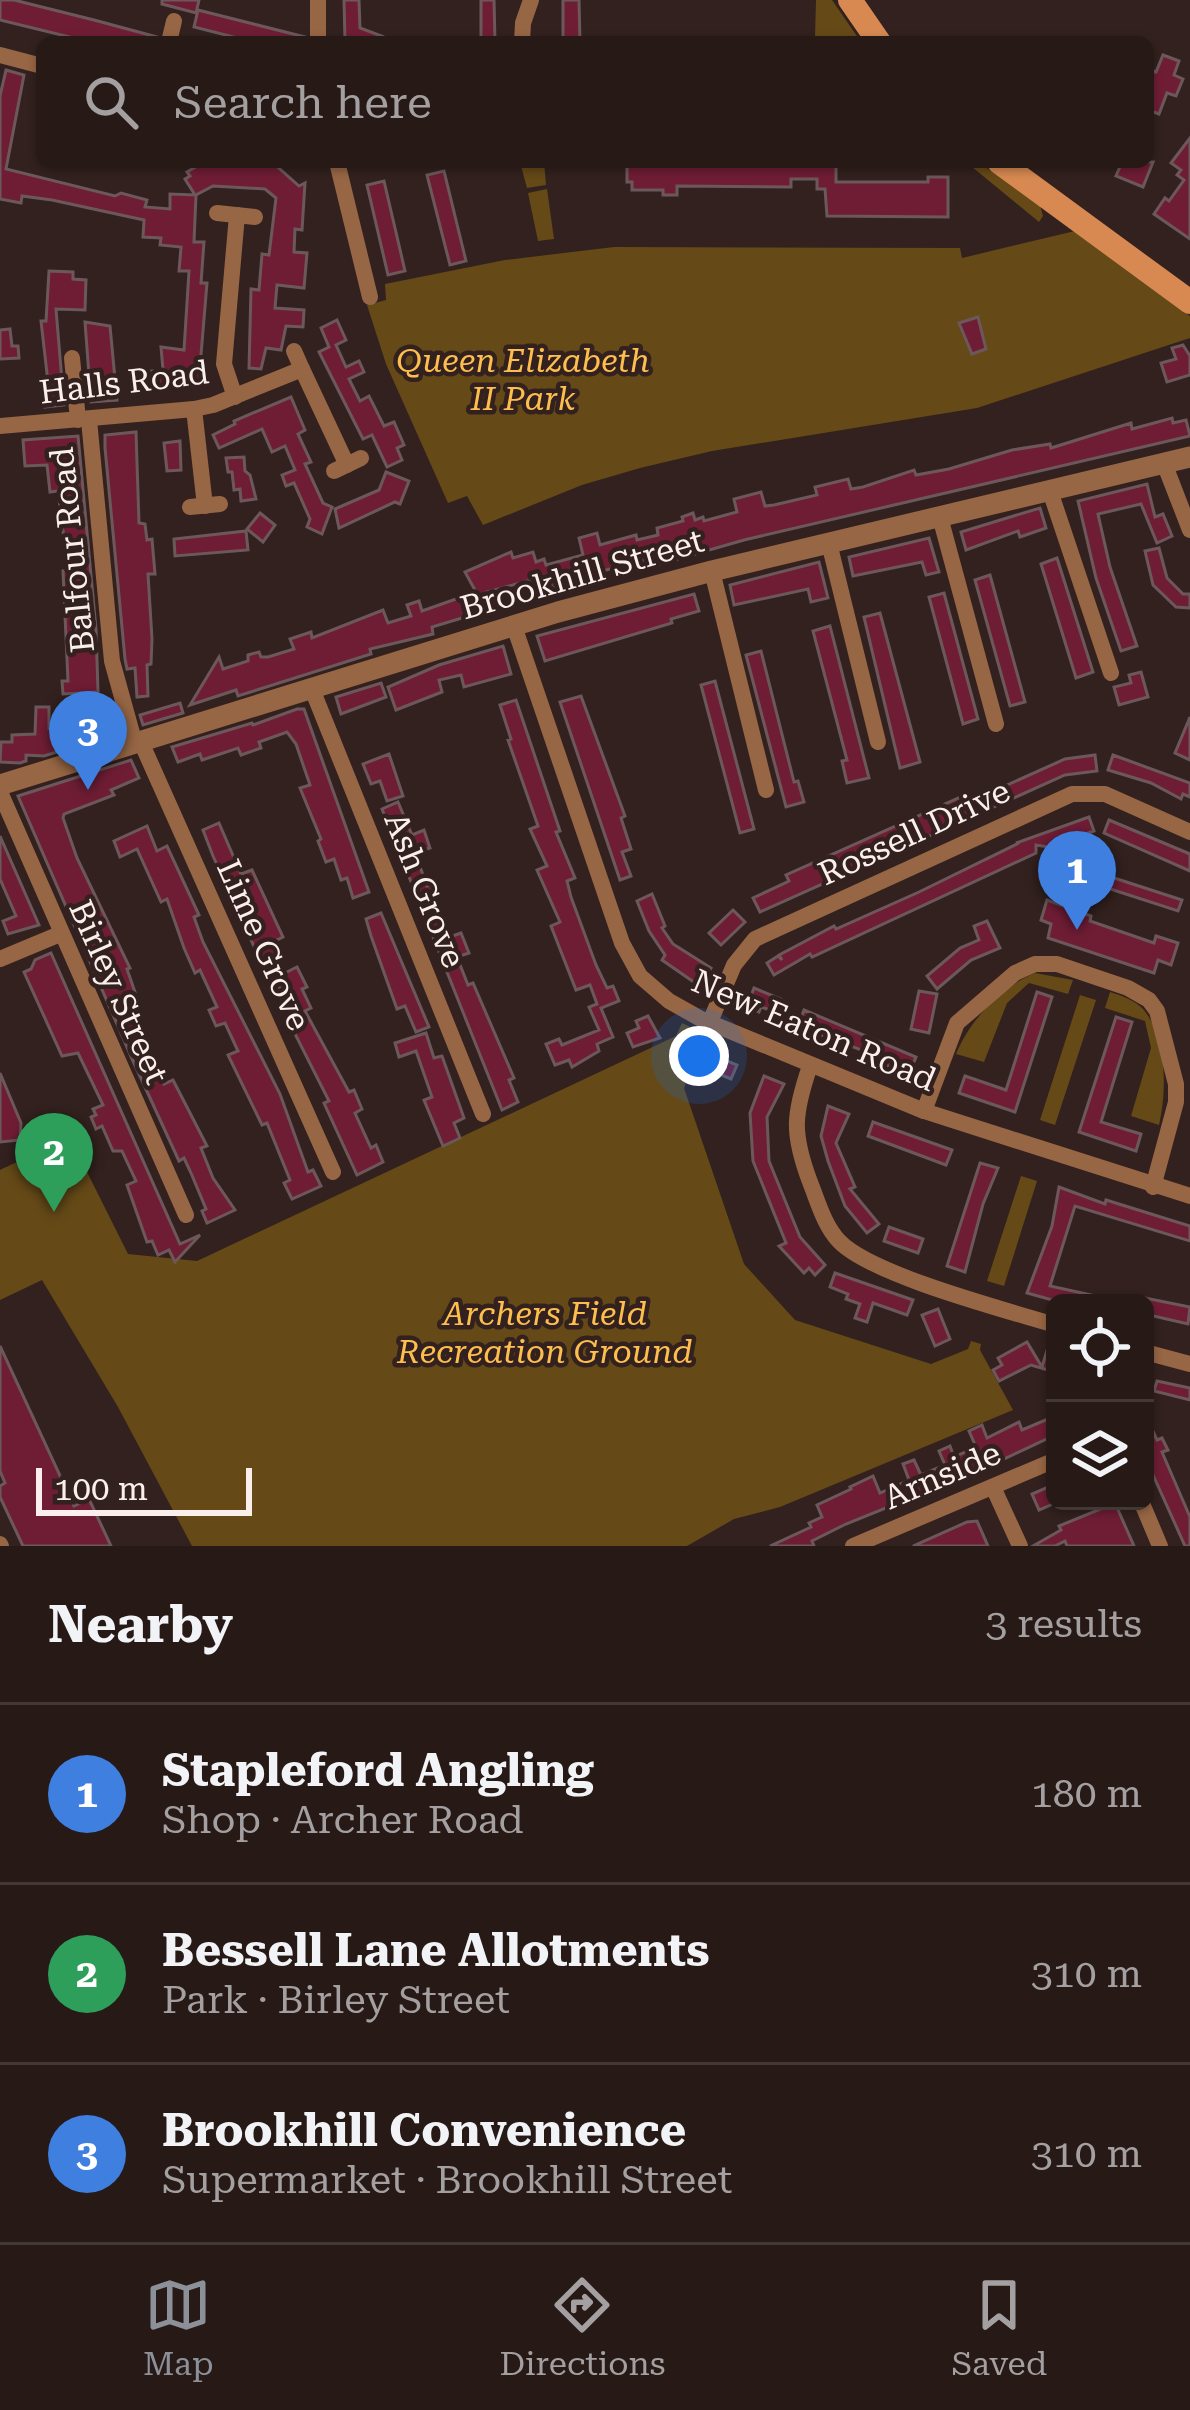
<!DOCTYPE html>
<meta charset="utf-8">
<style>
body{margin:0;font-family:"Roboto Serif",serif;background:#322623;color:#f1f3f6}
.controls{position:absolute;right:36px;bottom:36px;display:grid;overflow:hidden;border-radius:18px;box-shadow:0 3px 9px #0004}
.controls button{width:108px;height:108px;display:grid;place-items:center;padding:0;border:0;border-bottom:3px solid #423835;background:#261916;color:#f1f3f6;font:60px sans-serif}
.scale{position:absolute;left:36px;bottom:30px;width:216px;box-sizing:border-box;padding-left:12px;border:6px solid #fbefed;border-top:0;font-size:33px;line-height:42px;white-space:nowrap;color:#fbefed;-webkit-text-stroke:9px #32211e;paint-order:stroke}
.you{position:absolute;left:699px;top:1056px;width:42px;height:42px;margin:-30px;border:9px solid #fff;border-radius:50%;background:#1a73e8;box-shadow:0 0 0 18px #1a73e833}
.badge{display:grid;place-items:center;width:78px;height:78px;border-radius:50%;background:#8c9099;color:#fff;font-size:39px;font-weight:700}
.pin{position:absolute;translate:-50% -99px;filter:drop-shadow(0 3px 6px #0008)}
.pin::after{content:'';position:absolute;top:63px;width:42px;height:36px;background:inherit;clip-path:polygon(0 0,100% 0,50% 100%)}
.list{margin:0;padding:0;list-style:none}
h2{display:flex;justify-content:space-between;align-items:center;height:156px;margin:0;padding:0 48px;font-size:51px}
h2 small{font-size:39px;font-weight:400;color:#a4a0a1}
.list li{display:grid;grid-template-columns:78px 1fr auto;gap:36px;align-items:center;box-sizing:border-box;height:180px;padding:0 48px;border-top:3px solid #423835}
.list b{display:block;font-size:45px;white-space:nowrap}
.list p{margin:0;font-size:39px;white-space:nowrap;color:#a4a0a1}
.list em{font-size:39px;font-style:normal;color:#a4a0a1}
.icon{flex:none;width:66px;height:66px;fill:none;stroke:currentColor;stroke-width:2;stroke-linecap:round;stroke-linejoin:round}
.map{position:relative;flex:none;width:1190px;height:1546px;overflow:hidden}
.search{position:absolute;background:#261916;box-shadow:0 3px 9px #0004;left:36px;right:36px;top:36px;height:132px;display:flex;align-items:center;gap:30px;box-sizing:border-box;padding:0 42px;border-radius:18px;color:#a4a0a1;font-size:45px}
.sheet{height:696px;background:#261916}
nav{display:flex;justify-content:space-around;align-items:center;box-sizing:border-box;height:168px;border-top:3px solid #423835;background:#261916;font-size:33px;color:#a4a0a1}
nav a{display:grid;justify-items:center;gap:6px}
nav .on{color:#8c9099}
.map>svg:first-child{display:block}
.green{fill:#654917}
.building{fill:#6f1d35;stroke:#6c585b;stroke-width:3}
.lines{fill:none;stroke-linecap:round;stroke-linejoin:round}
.minor{stroke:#976644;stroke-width:16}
.tertiary{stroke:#976644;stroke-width:21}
.secondary{stroke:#d78951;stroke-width:24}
.labels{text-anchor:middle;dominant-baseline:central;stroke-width:9;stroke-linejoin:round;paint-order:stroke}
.park-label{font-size:33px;font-style:italic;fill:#febe4d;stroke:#32211e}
.street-label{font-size:33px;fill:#fbefed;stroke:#32211e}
</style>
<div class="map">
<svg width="1190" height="1546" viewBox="0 0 1190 1546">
<rect width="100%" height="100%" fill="#32211e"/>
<g class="green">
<path d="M816,0H832L861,42H809L815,38Z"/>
<path d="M520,162H544L546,185L527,188Z"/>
<path d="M966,162H978L1040,205L1043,216L1039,222Z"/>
<path d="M547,189L554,239L538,241L528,193Z"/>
<path d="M1075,231L1190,316V338L977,408L712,451L640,468L582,485L483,525L467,496L448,503L386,364L367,305L386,300L385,284L505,260L614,247L960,248L962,258Z"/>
<path d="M1035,973L1073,980L1068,994L1029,983L1007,1003L984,1062L956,1054C970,1020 1001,987 1035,973Z"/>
<path d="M1110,992C1122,996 1135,1000 1144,1010C1167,1039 1167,1091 1159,1125L1131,1116L1151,1048L1145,1021L1105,1008Z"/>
<path d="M1080,995L1096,1000L1055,1125L1040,1120Z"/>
<path d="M682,1023L705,1034L684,1088L744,1264L795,1320L931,1364L968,1349L971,1341L981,1344L980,1350L1013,1410L780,1507L734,1519L687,1546H192L118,1407L42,1280L0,1300V1170C21,1161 52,1142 75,1148L128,1254L197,1261L676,1036Z"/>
<path d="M1021,1176L1037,1181L1004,1286L987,1281Z"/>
</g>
<g class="building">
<path d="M0,0H14L94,20L157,37V42H90L0,20Z"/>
<path d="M162,0H199L196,13L162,4Z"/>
<path d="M344,0H359L360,28L384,37L345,42Z"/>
<path d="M481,0H494L495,42H481Z"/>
<path d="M563,0H579L580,42H563Z"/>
<path d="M198,10L305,37V42H253L194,27Z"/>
<path d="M1163,55L1179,61L1174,75L1183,79L1176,96L1167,93L1159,114L1148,110V69L1156,72Z"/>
<path d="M6,70L24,75L6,169L115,196L121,193L147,200L145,207L170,209V194L195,195L185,179L190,176L187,172L204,162H272L299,186L305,183L302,230L295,229L294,252L307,253L304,288L277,285L275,308L304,310L303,327L286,326L281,350L266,348L261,369L249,368L251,289L259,290L262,254L269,255L276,198L265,189L213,186L196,195L194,242H204L201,283H207L201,355L203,381L142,389L140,372L163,370L161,347L184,350L189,271H179L181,247L160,245L161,238L143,237L144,220L52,200L22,196L21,203L0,199V96Z"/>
<path d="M1190,138V239L1154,214L1165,198L1169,201L1184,180L1177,175L1181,170L1171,163Z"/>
<path d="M627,162H829L836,164V182H928V177H948V217L827,216L825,189H817V179H791V187L677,186V195H663V190H632V182H627Z"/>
<path d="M1122,162H1153L1143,187L1116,176Z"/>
<path d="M444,171L466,261L450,265L427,175Z"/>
<path d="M384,181L405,271L388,275L367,185Z"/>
<path d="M49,271L73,272V279L86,280L85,310L56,309L64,405L45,407L44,392L49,391L41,321H46Z"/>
<path d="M978,317L986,349L972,354L959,323Z"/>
<path d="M337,320L346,340L336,345L346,367L359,361L364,372L349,379L360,401L369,396L384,426L394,422L404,445L397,448L402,460L387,467L372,435L363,439L319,352L329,347L321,328Z"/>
<path d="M85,322L110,326L117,400L91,402Z"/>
<path d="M10,329L12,346H18L19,358L0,359V330Z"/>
<path d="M1183,345L1190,356V375L1167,382L1161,363L1176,359L1172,348Z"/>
<path d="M291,397L305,430L298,434L311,462L305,464L323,503L332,507L322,534L307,527L310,519L294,483L286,486L282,475L295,470L285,446L272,452L262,429L219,448L213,435L235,424L234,421Z"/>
<path d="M1172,418L1173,423L1186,420L1190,436L744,540L647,568L645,560L598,572L600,578L587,582L552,588L548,575L531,580L487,592L494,613L488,615L485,611L432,627L433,634L370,649L371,654L238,696L236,690L190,705L219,657L223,669L248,661V655L259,652L261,657H268L294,649L290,639L311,632L312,638L383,610L388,623L411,616L407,605L419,601L422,611L476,592L465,572L511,552L513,558L533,552L536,562L544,559L546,565L583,555L579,538L597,533L600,545L636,535L637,540L658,535L657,528L683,521L682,517L693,513L695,520L703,517L704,521L737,512L734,499L761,492L765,506L774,505L817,495L815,487L848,479L851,489L863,487L914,470L916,475L949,469L1012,450L1050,444L1051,448L1131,423L1132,429Z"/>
<path d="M136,432L139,523L145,524L147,540L152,539L155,574H148L152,639L151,664L147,665L148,696L137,697L135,668L127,669L125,659L105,448V435Z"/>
<path d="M78,436L96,629L98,692L63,694L62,681H68L63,571H68L58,491L50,492L47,465L25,466L23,440Z"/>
<path d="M180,441L181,470L167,471L164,443Z"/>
<path d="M244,457L245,471L250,475L256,499L241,501L240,489L234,490L232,472H228L226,458Z"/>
<path d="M386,472L409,481L400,504L395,502L339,528L335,509L379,490Z"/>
<path d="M1147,484L1155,517L1163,514L1172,536L1157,543L1141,504L1098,514L1110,567L1137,646L1121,651L1096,578L1078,501Z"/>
<path d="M1040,508L1046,528L1020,537L1018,531L966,550L961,532Z"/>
<path d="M260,513L275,525L263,542L247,529Z"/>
<path d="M246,531L248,550L175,556L174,539Z"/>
<path d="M929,538L939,572L926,575L922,562L853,576L849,557Z"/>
<path d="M1159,548L1167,578L1183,594H1190V608L1176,607L1153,585L1145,551Z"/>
<path d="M1057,558L1093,672L1076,678L1041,564Z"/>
<path d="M819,562L828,598L811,602L808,589L734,605L730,585Z"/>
<path d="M990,575L1025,702L1010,706L975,580Z"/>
<path d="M944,593L978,719L963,724L929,597Z"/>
<path d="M694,594L699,611L671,619L672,623L545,661L537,636Z"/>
<path d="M880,613L920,762L900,768L864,617Z"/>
<path d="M830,626L869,778L847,783L842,761L847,760L813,631Z"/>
<path d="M503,646L511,674L464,687L461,675L439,680L442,692L396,710L388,687L439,665Z"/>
<path d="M761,651L794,782L798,781L804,802L786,807L746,655Z"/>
<path d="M1141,672L1148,697L1119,705L1114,687L1131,683L1129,675Z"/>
<path d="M715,681L754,829L740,833L701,685Z"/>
<path d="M381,683L386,697L341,714L336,697Z"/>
<path d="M581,696L625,816L621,818L631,849L622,852L631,876L620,880L560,702Z"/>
<path d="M516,700L560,831L556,832L575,878L567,881L571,897L596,965L607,988L613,986L619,1001L601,1008L613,1037L597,1044L599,1051L572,1067L569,1060L555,1065L546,1044L559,1039L562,1045L599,1030L589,1007L597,1004L590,985L576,990L551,926L560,922L537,870L547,866L530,829L538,826L508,740L511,739L500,705Z"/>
<path d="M180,703L183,713L143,725L140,715Z"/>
<path d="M36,707H49V728L100,712L108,736L44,756L26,755V761L20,763L0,762L1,742H12V735L35,734Z"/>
<path d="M297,709H304L369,892L353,898L347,878L341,880L334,859L326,862L318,841L321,839L300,788L310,785L296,744L287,732L259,742L261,748L241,755L238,748L202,760L200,754L178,762L172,747L252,723L253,725Z"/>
<path d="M1190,717V760L1175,753Z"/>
<path d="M389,754L403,796L387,801L380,781L371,784L363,764Z"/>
<path d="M1095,755L1097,771L1065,775L760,912L753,898L789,881L786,875L963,796L967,803L1065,759Z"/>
<path d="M1113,755L1190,783V797L1183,794L1181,799L1151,783L1108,770Z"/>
<path d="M131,760L139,778L111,790L114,795L64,814L63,818L77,858L130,968L127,969L136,995L130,998L150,1054L164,1084L173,1080L207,1146L201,1148L213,1178L235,1210L207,1223L202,1211L206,1209L191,1173L184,1158L179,1161L133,1061L18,796Z"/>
<path d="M398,802L412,835L424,830L430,848L415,853L427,886L431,884L447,938L461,933L469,953L457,957L468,985L473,983L514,1078L509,1080L518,1102L502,1110L382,809Z"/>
<path d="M1089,817L1094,831L1048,847L1036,845V853L812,957L810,954L774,975L767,963L778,956L782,960L779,955L834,926L836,929L919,892L1019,843H1016Z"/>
<path d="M1109,820L1190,854V871L1104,833Z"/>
<path d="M219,823L241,874L252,870L283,937L271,943L285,973L297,967L307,987L302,989L311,1008L305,1011L349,1092L354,1090L362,1109L355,1113L371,1148L376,1145L383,1162L357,1175L324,1103L329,1101L292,1028L283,1005L287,1003L272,972L267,975L213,856L203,830Z"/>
<path d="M147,826L157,851L167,846L199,915L194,917L203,942L280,1094L308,1172L313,1170L321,1186L292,1199L284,1183L290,1180L267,1123L262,1125L228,1055L238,1051L225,1023L216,1026L209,1010L217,1007L200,970L195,973L184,948L167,899L161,902L137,849L120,857L114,841Z"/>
<path d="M0,836L39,925L8,934L3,921L16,916L0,879Z"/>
<path d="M1071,864L1182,900L1178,911L1067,875Z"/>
<path d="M652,894L665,926L662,928L673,944L711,968L701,987L662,960L665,955L649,931L637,901Z"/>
<path d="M1047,900L1091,916L1090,921L1154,943L1156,936L1178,943L1171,965L1158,960L1154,973L1048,938L1051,924L1041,920Z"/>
<path d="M733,910L745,922L721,945L709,933Z"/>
<path d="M381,913L429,1027L416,1032L405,1006L397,1009L371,936L366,919Z"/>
<path d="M987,921L1000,948L971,960L937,989L927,976L960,948L979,940L974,926Z"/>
<path d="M51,953L180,1244L200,1235L175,1262L169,1250L158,1255L152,1241L147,1242L127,1185L136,1181L122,1151H113L102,1126L96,1129L91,1117L96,1115L93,1109L103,1105L78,1053L62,1056L24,972L31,969L35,960Z"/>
<path d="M754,988L781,999L776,1012L761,1007L759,1012L747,1007Z"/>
<path d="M919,991L937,994L929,1033L911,1029Z"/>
<path d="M1037,992L1052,997L1015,1112L959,1093L965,1076L1006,1090Z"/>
<path d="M804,1010L916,1057L909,1074L870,1059L872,1054L798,1026Z"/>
<path d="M648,1016L660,1038L633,1047L627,1033L639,1028L636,1021Z"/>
<path d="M1116,1017L1132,1022L1101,1122L1141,1134L1136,1151L1079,1132Z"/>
<path d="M426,1033L434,1058L442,1056L464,1118L454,1123L460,1138L443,1146L424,1100L432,1097L416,1051L399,1057L395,1043Z"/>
<path d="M708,1053L737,1065L731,1079L702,1067Z"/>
<path d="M0,1073L21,1123L20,1140L0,1142Z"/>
<path d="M764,1076L784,1084L767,1117L769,1161L800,1237L825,1265L815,1275L809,1268L804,1273L779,1246L786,1243L753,1161L750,1113Z"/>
<path d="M828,1106L849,1114L836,1143L855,1187L850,1189L879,1224L867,1233L845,1206L828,1161L821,1136Z"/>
<path d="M873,1122L952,1150L946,1165L868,1136Z"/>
<path d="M980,1163L998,1168L983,1204L965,1272L947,1266Z"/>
<path d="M1059,1187L1105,1204L1106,1200L1190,1226V1241L1075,1206L1050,1286L1109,1299L1108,1303H1063L1027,1293L1052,1226Z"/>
<path d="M889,1227L923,1239L918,1253L884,1241Z"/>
<path d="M835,1273L913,1300L907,1315L873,1303L867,1322L855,1318L860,1304L846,1299L848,1294L830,1287Z"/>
<path d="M1145,1298L1190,1307L1188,1324L1145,1314Z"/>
<path d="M938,1309L950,1339L935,1346L922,1315Z"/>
<path d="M1051,1337H1055V1372L1031,1365L999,1381L993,1370L1002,1365L998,1358L1027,1342L1042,1367Z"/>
<path d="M0,1346L74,1506L89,1499L111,1546H23L0,1497V1486L5,1483L0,1471Z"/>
<path d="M1157,1381L1190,1388V1400L1154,1391Z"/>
<path d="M1145,1414L1157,1440L1162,1438L1168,1450L1162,1452L1190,1517V1546H1185L1145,1457Z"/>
<path d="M1055,1416V1435L987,1467L846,1524L812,1541L814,1546H770L811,1527L809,1523L822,1517L817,1505L851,1489L850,1487L873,1476L880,1493L909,1480L903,1464L914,1460L921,1475L945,1465L939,1451L950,1446L954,1457L976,1447L969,1431L982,1425L987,1438L1019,1422L1022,1430Z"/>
<path d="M1055,1484V1503L1039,1510L1032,1494Z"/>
<path d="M1115,1503L1134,1546H1067L1065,1541L1055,1546H1033L1061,1530L1059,1526Z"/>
<path d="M977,1521L988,1546H913L967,1522Z"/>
</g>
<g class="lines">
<g class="minor">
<path d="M169,42L174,21"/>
<path d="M318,42V0"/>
<path d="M522,42L523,23L531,0"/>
<path d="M0,55L42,66"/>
<path d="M337,162L370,297"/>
<path d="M217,213L255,217"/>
<path d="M72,358L78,420"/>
<path d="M302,369L347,465"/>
<path d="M235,397L224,364L237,215"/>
<path d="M194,409L205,506"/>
<path d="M89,420L112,661L135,744"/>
<path d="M0,426L194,409L213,405L302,369L294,351"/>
<path d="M1164,463L1190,530"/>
<path d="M334,471L361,458"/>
<path d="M1050,491L1111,673"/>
<path d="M190,507L220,504"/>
<path d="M940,517L996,724"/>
<path d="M829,543L878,742"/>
<path d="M712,571L766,790"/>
<path d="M514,626L622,943L640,976L669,1001L701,1019L924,1111L1190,1196"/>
<path d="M312,689L483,1114"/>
<path d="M141,742L333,1172"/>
<path d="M0,792L186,1215"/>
<path d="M0,959L60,934"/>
<path d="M710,1022L734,965L755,939L1072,794H1105L1190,832"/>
<path d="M810,1066C793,1115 792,1134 810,1182C818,1202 824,1225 839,1241C871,1275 1006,1310 1055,1325"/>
<path d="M924,1111L957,1023L1015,973L1035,964H1057L1128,988L1149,1000L1157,1011L1176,1084V1102L1153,1187"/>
<path d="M1145,1352L1190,1364"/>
<path d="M993,1487L1020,1546"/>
<path d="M1141,1501L1160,1546"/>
<path d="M0,1544L1,1546"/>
<path d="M853,1546L1055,1460"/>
</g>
<path class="tertiary" d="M0,785L558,612L712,571L1190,457"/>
<g class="secondary">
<path d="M850,0L879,42"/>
<path d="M999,162L1190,302"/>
</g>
</g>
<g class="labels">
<g class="park-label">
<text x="523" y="360">Queen Elizabeth<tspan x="523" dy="38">II Park</tspan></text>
<text x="545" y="1313">Archers Field<tspan x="545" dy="38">Recreation Ground</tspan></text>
</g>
<g class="street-label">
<text transform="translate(124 382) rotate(-7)">Halls Road</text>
<text transform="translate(72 550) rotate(-96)">Balfour Road</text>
<text transform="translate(582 574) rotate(-16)">Brookhill Street</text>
<text transform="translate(914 832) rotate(-25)">Rossell Drive</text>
<text transform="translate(425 890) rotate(68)">Ash Grove</text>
<text transform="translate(264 945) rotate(66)">Lime Grove</text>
<text transform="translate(119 992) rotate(66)">Birley Street</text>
<text transform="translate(814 1030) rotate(23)">New Eaton Road</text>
<text transform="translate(942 1475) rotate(-23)">Arnside</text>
</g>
</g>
</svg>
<div class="controls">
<button><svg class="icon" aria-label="locate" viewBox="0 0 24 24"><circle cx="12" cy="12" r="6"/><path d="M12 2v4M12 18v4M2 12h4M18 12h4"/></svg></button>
<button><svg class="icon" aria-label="layers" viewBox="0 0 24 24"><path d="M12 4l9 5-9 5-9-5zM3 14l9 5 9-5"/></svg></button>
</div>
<div class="scale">100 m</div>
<div class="you"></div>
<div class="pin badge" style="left:1077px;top:930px;background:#3f7fe0">1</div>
<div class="pin badge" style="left:54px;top:1212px;background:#2e9e5b">2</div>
<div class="pin badge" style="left:88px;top:790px;background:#3f7fe0">3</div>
<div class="search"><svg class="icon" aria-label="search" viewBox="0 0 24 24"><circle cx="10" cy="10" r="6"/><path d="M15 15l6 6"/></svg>Search here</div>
</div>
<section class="sheet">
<h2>Nearby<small>3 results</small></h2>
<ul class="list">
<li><span class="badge" style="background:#3f7fe0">1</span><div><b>Stapleford Angling</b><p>Shop · Archer Road</p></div><em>180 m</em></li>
<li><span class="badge" style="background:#2e9e5b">2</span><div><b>Bessell Lane Allotments</b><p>Park · Birley Street</p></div><em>310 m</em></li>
<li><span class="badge" style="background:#3f7fe0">3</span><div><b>Brookhill Convenience</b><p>Supermarket · Brookhill Street</p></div><em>310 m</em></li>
</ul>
</section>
<nav>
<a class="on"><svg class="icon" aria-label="map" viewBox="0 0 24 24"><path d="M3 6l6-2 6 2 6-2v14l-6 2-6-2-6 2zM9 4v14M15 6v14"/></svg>Map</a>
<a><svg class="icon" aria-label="directions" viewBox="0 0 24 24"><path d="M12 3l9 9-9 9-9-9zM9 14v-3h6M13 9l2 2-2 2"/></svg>Directions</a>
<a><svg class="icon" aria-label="saved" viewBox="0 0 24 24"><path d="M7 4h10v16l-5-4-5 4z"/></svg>Saved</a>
</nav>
